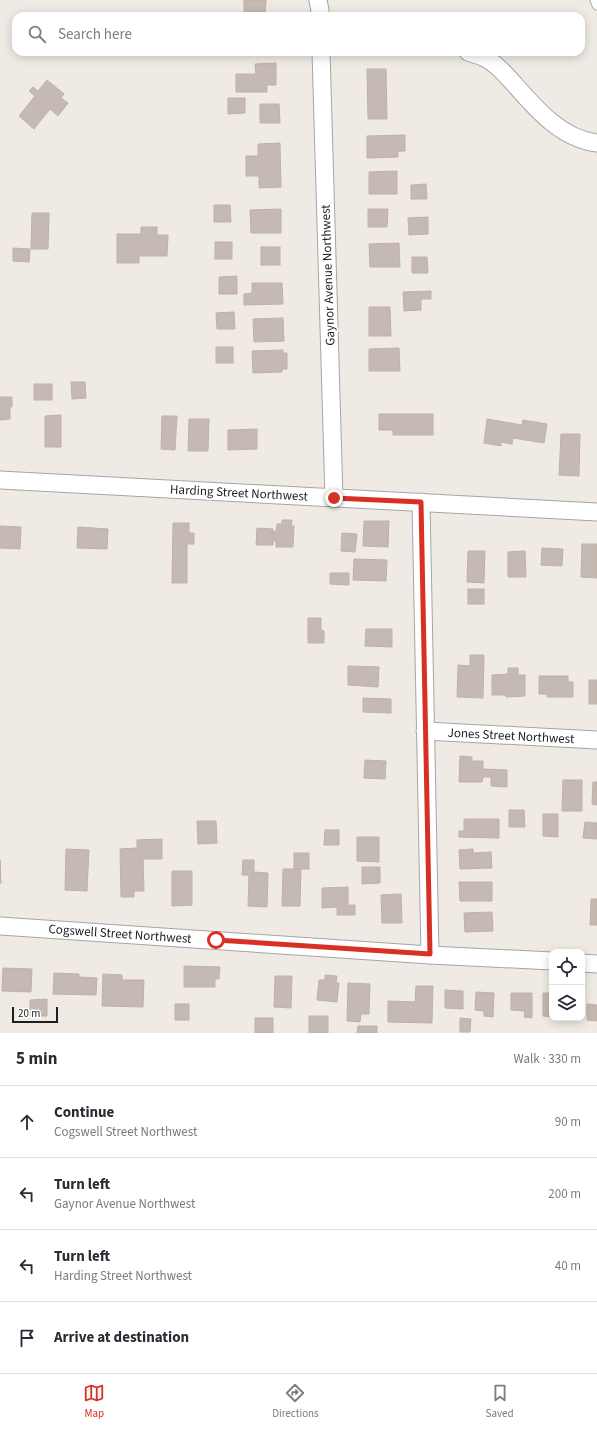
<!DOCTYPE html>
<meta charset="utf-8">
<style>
body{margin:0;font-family:"Source Sans 3",sans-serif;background:#f7f7f7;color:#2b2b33}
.controls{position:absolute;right:12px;bottom:12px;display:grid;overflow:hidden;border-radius:8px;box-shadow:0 2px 10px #0003}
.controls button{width:36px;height:36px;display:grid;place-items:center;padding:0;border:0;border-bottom:1px solid #e1e1e2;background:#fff;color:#2b2b33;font:20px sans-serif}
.scale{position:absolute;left:12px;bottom:10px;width:46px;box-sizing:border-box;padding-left:4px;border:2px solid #1e1e1e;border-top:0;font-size:11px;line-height:14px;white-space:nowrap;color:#1e1e1e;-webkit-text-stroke:3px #fff;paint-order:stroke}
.stop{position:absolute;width:12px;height:12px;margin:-9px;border:3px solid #d93025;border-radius:50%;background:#fff}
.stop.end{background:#d93025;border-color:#fff;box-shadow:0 1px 4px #0008}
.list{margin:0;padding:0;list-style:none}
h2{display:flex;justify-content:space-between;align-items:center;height:52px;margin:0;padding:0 16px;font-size:17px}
h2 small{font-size:13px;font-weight:400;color:#7c7c81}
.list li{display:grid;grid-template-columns:26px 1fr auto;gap:12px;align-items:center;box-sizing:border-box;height:72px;padding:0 16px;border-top:1px solid #e1e1e2}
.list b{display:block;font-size:15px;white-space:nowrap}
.list p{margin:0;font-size:13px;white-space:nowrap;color:#7c7c81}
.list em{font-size:13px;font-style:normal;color:#7c7c81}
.icon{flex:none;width:22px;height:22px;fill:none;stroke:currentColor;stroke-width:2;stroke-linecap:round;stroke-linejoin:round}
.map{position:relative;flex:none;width:597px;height:1033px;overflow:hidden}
.search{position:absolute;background:#fff;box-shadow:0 2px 10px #0003;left:12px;right:12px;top:12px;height:44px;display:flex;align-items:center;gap:10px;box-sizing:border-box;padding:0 14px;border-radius:12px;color:#7c7c81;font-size:15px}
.sheet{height:340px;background:#fff}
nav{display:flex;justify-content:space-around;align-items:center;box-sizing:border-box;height:56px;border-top:1px solid #e1e1e2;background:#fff;font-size:11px;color:#7c7c81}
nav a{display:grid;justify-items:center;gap:2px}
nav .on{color:#d93025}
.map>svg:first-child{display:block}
.building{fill:#c4bab3;stroke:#c1b0a6}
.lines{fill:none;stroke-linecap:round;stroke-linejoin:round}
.lane-casing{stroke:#a5a5a5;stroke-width:11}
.street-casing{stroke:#a5a5a5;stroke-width:19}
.lane{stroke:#fff;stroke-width:9}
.street{stroke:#fff;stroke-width:17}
.route{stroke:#d93025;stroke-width:5}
.labels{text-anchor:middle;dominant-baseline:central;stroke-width:4;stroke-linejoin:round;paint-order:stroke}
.street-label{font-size:13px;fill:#1e1e1e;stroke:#fff}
</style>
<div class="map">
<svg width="597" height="1033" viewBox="0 0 597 1033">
<rect width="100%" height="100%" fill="#efebe4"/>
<g class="building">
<path d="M244,0H266L265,15L244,14Z"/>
<path d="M276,63V85H267V92H236V74H256L255,64Z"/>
<path d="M367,69H386L387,119H368Z"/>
<path d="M47,80L64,94L61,98L68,103L58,116L50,109L34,129L19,116L35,96L29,91L33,87L38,91Z"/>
<path d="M228,98H245V113L228,114Z"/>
<path d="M260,104H279L280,123H260Z"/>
<path d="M405,135V151H398V157L367,158V136Z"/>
<path d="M280,143L281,187L259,188V176H246V156H258V144Z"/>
<path d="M397,171V194H369V172Z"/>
<path d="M426,184L427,199H411V185Z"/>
<path d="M214,205H230L231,222H214Z"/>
<path d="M281,209V233H251L250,210Z"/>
<path d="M368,209H388L387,227H368Z"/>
<path d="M32,213H49L48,249H31Z"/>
<path d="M428,217V234L409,235L408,218Z"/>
<path d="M141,227H157V235H168L167,256H139V263H117V234H141Z"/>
<rect x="215" y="242" width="17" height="17"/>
<path d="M399,243L400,267H370L369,244Z"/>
<rect x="261" y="247" width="19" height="18"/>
<path d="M13,248L30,249L29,262L13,261Z"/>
<path d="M412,257H427L428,273H412Z"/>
<path d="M237,276V294H219V277Z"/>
<path d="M252,283H282L283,304L244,305V294L252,293Z"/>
<path d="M431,291V299H421V310L404,311L403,292Z"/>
<path d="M369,307H390L391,336H369Z"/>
<path d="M234,312L235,329H217L216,313Z"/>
<path d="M283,318L284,341L254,342L253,319Z"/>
<rect x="216" y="347" width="17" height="16"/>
<path d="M399,348L400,371H369V349Z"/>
<path d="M283,350V353H287V369H282V372L253,373L252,351Z"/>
<path d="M71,382H85L86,398L72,399Z"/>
<rect x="34" y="384" width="18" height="16"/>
<path d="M0,397H12V407H10V419L0,420Z"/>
<path d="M379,414H433V435H393V430H379Z"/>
<path d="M61,415V447H45V416Z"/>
<path d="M162,416H177L175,450L161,449Z"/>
<path d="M189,419H209L208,451H188Z"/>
<path d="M487,419L522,425L523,420L547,424L544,443L513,438L512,444L501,442V446L484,443Z"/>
<path d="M257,429V449L228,450V430Z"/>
<path d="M561,434H580L579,476L559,475Z"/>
<path d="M282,520H292L291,526H294L293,547H276V541H273V545H256L257,528L273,529V531L276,532L277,524H282Z"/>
<path d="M364,521H389L388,547L363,546Z"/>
<path d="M173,523H189V533H194V544H187V583H172Z"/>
<path d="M0,526L21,527L20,549L0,548Z"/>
<path d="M78,527L108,529L107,549L77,548Z"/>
<path d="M342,533L357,534L355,552L341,551Z"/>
<path d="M582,544H597V578L581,577Z"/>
<path d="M542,548L563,549L562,566L541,565Z"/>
<path d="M468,551H485L484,583L467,582Z"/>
<path d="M525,551L526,577H508V552Z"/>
<path d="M354,559L387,560L386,581L353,580Z"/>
<path d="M330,573H349V585L330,584Z"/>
<rect x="468" y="589" width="16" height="15"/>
<path d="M308,618H321V630L324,631V643H308Z"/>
<path d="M366,629H392V647L365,646Z"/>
<path d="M470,655H484L483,698L457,697L458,665L470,666Z"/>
<path d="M348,666L379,667L378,687L348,685Z"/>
<path d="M508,668H518V675H525V696L506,697V695H492V675L508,674Z"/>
<path d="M539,676H568V682H573V697H547V694H539Z"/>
<rect x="589" y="680" width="8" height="24"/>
<path d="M363,698L391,699V713L363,712Z"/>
<path d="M460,756L472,757V761H483V769L507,770V787L491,786V777H483L482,782H459Z"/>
<path d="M365,760L386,761L385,779L364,778Z"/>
<path d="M563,780H582V811H562Z"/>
<path d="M593,782H597V805L592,804Z"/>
<path d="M509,810H524L525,827H509Z"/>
<path d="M543,814H558V837L543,836Z"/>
<path d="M464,819H499V838L459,837V831H464Z"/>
<path d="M197,821H216L217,843L198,844Z"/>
<path d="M585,822L597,823V839L583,838Z"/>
<path d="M325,830H339V845H324Z"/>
<path d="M357,837H379V862L357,861Z"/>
<path d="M162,839V859H143L144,891H134V897H121L120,849L137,848V840Z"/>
<path d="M66,849L89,850L87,891L65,890Z"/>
<path d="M473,849V853L491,852L492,868L460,869L459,850Z"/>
<rect x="294" y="853" width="15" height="16"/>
<path d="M0,860L1,883H0Z"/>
<path d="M243,860H254V872L268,873L267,907L248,906L249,875H242Z"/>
<path d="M362,867H380V883L362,884Z"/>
<path d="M283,869H301L300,906H282Z"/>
<path d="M172,871H192V905L172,906Z"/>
<path d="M459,882H492V901H460Z"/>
<path d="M348,887V905H355V915H337V907L322,908V888Z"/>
<path d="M401,894L402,923H382L381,895Z"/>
<path d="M591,899H597V925H590Z"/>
<path d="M492,912L493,931L465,932L464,913Z"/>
<path d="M184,966L220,967L219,979H215V987H184Z"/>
<path d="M3,968L32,969L31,992L2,991Z"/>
<path d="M54,973L79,974V977L97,978L96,995L53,994Z"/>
<path d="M103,974L122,975V980H144L143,1007L102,1006Z"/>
<path d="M325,975L337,976L336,983H339L337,1002L317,1000L319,980H325Z"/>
<path d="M275,976H292L291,1008L274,1007Z"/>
<path d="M348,983L370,984L369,1014H361L360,1022L347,1021Z"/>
<path d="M416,986H433L432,1023L388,1022V1001L415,1002Z"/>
<path d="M445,990L463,991V1009L445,1008Z"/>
<path d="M476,992L494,993L493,1017L484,1016V1011L475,1010Z"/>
<path d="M511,993H532V1018L524,1017L525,1011L511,1010Z"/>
<path d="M543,993H552V1017L543,1016Z"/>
<path d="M47,999V1016H30V1000Z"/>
<rect x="175" y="1004" width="14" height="16"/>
<path d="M587,1004L597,1005V1021L587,1020Z"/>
<rect x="309" y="1016" width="19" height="17"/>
<rect x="255" y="1018" width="18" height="15"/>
<path d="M460,1018L471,1019L470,1032H460Z"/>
<path d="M358,1026H377V1033H357Z"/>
</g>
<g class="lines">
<g class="lane-casing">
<path id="lane" d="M595,0L597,5"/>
</g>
<g class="street-casing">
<g id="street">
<path d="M318,0L321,16"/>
<path d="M321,52L334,498"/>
<path d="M468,52C473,54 478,55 483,57C496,63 506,75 515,85C537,110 562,139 597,143"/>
<path d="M0,480L597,512"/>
<path d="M421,502L430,955"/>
<path d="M425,731L597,740"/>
<path d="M0,926L430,955L552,961"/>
<path d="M582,963L597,964"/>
</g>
</g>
<use href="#lane" class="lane"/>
<use href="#street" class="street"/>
</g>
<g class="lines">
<path class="route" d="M216,940L430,954L421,502L334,498"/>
</g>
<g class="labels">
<g class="street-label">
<text transform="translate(328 275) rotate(-92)">Gaynor Avenue Northwest</text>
<text transform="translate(239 493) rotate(3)">Harding Street Northwest</text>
<text transform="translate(511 736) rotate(3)">Jones Street Northwest</text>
<text transform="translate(120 934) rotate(4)">Cogswell Street Northwest</text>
</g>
</g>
</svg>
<div class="controls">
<button><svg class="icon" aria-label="locate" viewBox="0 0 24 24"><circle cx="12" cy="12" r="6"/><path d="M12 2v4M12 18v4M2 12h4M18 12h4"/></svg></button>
<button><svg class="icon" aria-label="layers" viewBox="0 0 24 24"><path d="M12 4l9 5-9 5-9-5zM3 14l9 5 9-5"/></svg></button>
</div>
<div class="scale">20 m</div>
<div class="stop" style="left:216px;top:940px"></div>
<div class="stop end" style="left:334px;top:498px"></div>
<div class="search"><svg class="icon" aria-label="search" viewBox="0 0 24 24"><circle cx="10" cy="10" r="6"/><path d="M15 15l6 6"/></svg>Search here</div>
</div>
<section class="sheet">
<h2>5 min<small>Walk · 330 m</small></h2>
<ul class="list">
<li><svg class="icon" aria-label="ahead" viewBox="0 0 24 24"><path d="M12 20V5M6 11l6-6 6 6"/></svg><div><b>Continue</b><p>Cogswell Street Northwest</p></div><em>90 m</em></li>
<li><svg class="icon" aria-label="left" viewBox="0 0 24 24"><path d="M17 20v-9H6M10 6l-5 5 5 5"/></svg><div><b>Turn left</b><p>Gaynor Avenue Northwest</p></div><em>200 m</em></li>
<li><svg class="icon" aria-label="left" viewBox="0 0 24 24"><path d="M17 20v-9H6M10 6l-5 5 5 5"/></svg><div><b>Turn left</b><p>Harding Street Northwest</p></div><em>40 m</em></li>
<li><svg class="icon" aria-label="arrive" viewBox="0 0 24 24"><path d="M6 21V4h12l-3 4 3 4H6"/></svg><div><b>Arrive at destination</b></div></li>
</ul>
</section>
<nav>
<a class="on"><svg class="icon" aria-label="map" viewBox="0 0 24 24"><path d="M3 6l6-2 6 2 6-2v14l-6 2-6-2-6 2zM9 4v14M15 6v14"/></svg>Map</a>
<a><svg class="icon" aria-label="directions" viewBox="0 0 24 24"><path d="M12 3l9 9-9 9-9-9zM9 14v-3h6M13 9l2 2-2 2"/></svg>Directions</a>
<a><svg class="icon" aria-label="saved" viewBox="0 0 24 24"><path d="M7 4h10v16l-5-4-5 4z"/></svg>Saved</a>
</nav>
